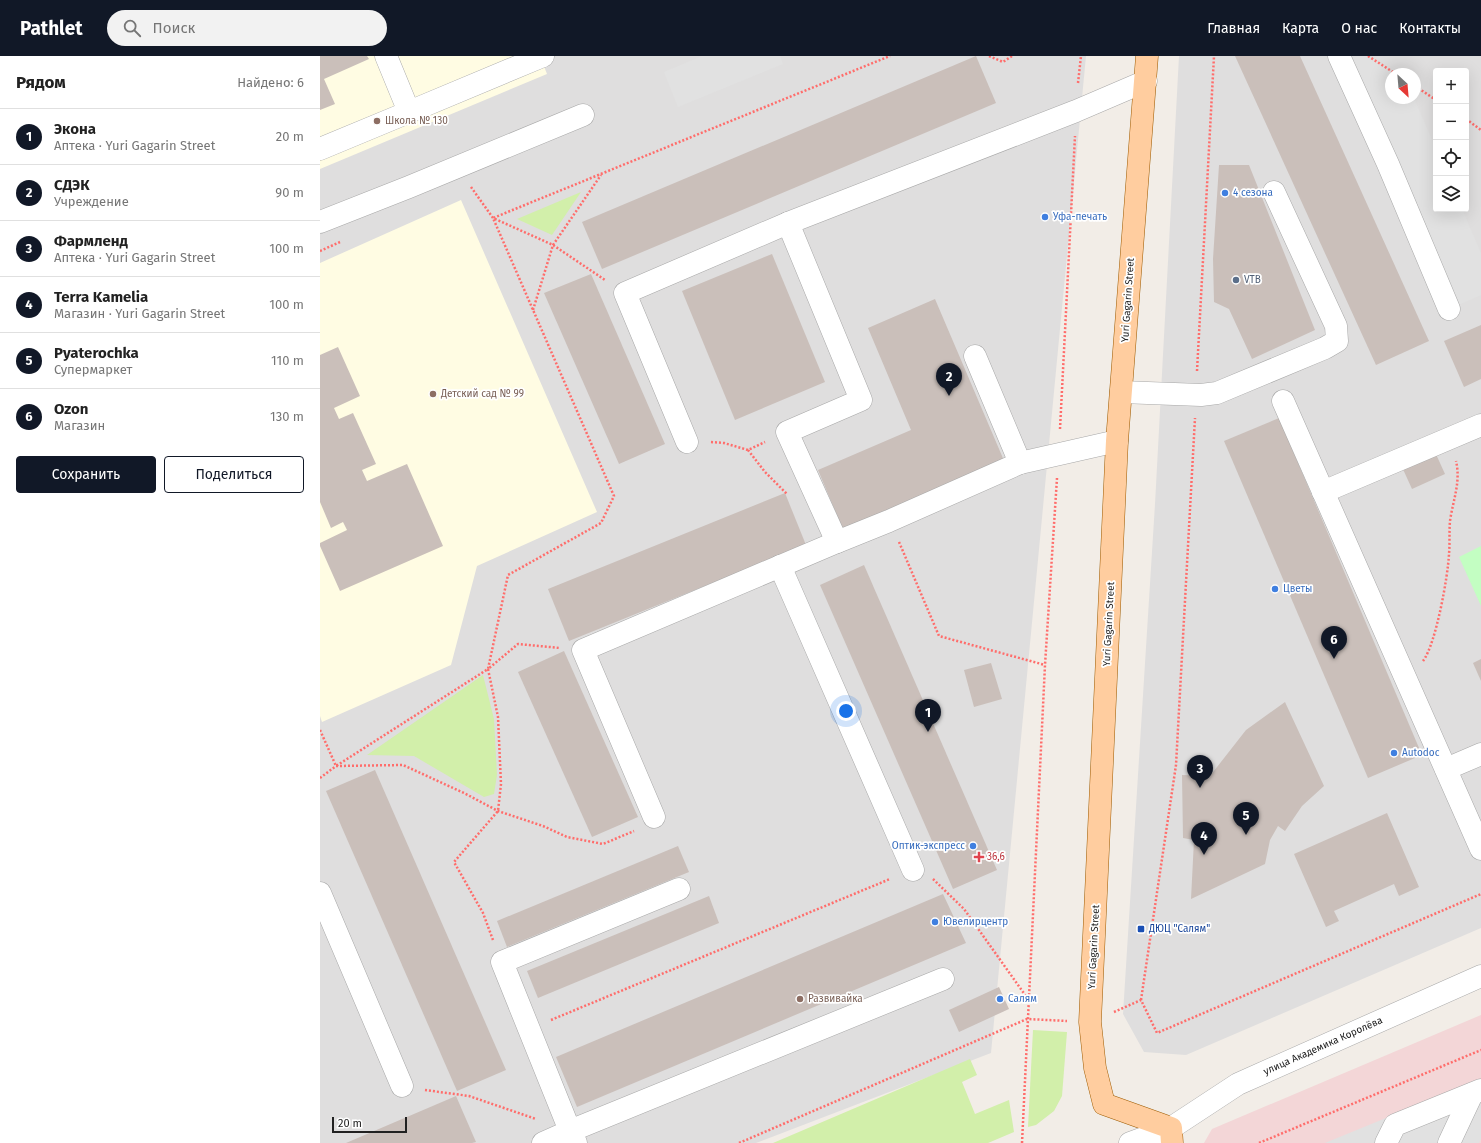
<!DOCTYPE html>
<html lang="ru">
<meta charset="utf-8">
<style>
body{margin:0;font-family:"Fira Sans",sans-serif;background:#f2f2f2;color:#222}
.controls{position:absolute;right:12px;top:12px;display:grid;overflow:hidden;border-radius:4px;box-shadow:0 4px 16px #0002}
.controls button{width:36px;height:36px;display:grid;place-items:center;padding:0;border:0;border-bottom:1px solid #e0e0e0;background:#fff;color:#222;font:20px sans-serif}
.compass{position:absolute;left:1065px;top:12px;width:36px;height:36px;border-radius:50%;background:#fff;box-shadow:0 4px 16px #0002;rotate:154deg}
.scale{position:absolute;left:12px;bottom:10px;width:75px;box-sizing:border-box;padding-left:4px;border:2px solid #212121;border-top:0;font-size:11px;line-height:14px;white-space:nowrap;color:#212121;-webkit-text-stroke:3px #fff;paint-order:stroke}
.you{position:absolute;left:526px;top:655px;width:14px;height:14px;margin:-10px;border:3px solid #fff;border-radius:50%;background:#1a73e8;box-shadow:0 0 0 6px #1a73e833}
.badge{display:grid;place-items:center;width:26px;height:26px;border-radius:50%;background:#111827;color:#fff;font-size:13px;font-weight:700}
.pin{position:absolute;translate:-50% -33px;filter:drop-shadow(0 1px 2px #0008)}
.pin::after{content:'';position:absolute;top:21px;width:14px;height:12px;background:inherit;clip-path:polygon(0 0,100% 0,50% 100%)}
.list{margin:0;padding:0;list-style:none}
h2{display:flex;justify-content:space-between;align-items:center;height:52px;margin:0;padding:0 16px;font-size:17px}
h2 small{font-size:13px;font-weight:400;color:#767676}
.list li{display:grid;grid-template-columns:26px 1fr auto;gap:12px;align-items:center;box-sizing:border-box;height:56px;padding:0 16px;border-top:1px solid #e0e0e0}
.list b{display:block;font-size:15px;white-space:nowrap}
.list p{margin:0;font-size:13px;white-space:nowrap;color:#767676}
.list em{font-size:13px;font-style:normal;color:#767676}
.actions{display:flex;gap:8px;padding:12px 16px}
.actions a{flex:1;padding:9px 0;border:1px solid #111827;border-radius:4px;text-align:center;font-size:14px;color:#111827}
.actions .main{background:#111827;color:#fff}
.icon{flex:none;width:22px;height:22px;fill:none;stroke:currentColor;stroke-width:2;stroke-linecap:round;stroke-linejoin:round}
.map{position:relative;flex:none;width:1161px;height:1087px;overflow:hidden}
header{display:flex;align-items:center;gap:24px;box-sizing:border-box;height:56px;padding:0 20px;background:#111827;color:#fff}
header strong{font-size:19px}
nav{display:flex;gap:22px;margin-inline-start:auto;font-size:14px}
.search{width:280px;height:36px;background:#f2f2f2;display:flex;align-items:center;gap:10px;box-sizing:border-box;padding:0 14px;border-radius:22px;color:#767676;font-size:15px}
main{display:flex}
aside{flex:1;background:#fff}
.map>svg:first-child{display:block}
.residential{fill:#dfdede;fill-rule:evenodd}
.commercial{fill:#f3d6d7}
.education{fill:#fffce3}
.grass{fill:#d2efaa}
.park{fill:#c3fec2}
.parking{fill:#e1e1e1}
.building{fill:#cabfba}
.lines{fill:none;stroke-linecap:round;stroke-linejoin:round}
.minor-casing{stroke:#a8a8a8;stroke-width:23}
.major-casing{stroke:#9e5b00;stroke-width:23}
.path{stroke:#ff6d6b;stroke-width:2.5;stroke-dasharray:2 2;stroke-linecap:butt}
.minor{stroke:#fff;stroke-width:22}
.major{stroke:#ffcd9f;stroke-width:22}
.education-dot{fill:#8d6e63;stroke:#fff;stroke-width:1.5}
.shop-dot{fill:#3f7fe0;stroke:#fff;stroke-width:1.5}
.service-dot{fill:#5c6f8a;stroke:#fff;stroke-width:1.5}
.health-dot{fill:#e0444e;stroke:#fff;stroke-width:1.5}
.transit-dot{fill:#1a4fb4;stroke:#fff;stroke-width:1.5}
.labels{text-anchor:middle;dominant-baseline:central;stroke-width:3.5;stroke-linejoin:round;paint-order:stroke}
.education-label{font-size:10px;fill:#785e54;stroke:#fff;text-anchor:start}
.shop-label{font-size:10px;fill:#366cbe;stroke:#fff;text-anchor:start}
.service-label{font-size:10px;fill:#4e5e75;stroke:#fff;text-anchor:start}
.street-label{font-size:10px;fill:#212121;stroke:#fff}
.health-label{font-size:10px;fill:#be3a42;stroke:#fff;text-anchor:start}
.transit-label{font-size:10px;fill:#164399;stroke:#fff;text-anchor:start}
</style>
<header>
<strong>Pathlet</strong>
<div class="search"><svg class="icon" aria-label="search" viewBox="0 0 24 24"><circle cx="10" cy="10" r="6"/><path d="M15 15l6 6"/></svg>Поиск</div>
<nav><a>Главная</a><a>Карта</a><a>О нас</a><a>Контакты</a></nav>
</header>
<main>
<aside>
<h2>Рядом<small>Найдено: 6</small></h2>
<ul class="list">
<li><span class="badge">1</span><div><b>Экона</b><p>Аптека · Yuri Gagarin Street</p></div><em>20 m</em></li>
<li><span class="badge">2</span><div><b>СДЭК</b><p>Учреждение</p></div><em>90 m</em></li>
<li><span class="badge">3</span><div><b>Фармленд</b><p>Аптека · Yuri Gagarin Street</p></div><em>100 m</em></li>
<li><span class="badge">4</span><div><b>Terra Kamelia</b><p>Магазин · Yuri Gagarin Street</p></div><em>100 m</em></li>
<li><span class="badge">5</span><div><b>Pyaterochka</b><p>Супермаркет</p></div><em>110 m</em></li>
<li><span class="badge">6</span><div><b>Ozon</b><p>Магазин</p></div><em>130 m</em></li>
</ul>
<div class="actions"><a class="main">Сохранить</a><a>Поделиться</a></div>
</aside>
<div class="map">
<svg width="1161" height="1087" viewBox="0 0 1161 1087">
<rect width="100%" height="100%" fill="#f2ede7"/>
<g class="residential">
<path d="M0,0H766L671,997L436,1087H0Z"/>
<path d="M859,0H1161V872L866,999L824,996L803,958L835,448ZM1116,15H1146V153H1116ZM1071,18H1095V42H1071Z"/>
</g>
<path class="commercial" d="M1161,959V1087H884L892,1073Z"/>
<g class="education">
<path d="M0,0H220L227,18L0,113Z"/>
<path d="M141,144L277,456L157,510L131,609L2,666L0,660V207Z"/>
</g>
<g class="grass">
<path d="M261,136L232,179L197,163Z"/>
<path d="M163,619L174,663L177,719L174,738L164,741L94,700L47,699Z"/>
<path d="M713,974L747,976L742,1040L734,1055L716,1069L708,1071Z"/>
<path d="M650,1003L657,1019L642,1026L655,1058L689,1044L694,1076L668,1087H453Z"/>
</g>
<path class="park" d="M1161,490V550L1139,501Z"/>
<g class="parking">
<path d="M382,0H460L463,8L358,51L344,16Z"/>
<path d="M1018,0H1048L1076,18H1071V42H1094L1116,93V153H1142L1161,197V239L1129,253Z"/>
<path d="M1161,1023V1083L1159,1087H1005Z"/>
</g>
<g class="building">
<path d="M0,0H47L49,3L4,23L15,48L0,54Z"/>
<path d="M656,0L676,47L282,213L262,166Z"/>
<path d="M915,0H980L1109,285L1056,309Z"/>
<path d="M899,109H929L995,274L932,303L909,253L894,246L893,203Z"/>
<path d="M452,198L505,326L415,364L362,235Z"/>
<path d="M271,218L345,388L299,408L224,237Z"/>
<path d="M615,243L685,407L524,476L498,414L591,374L548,272Z"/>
<path d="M1161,269V323L1144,331L1124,285Z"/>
<path d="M18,291L40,340L14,352L19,363L33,357L56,408L42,414L47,425L87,408L123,490L20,535L0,490V487L27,474L23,466L11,472L0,446V299Z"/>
<path d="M959,362L1102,699L1048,722L904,385Z"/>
<path d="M1115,396L1125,418L1092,433L1082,411Z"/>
<path d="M465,437L486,489L249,585L228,533Z"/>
<path d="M544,509L677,814L633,833L500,529Z"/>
<path d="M244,595L318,761L272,781L198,616Z"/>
<path d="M1161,603V625L1153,607Z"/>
<path d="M671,607L682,643L654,651L644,614Z"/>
<path d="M965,646L1004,730L982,750L965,775L958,770L950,784L945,808L871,843L874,784L863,782L862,719L890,720L926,674Z"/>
<path d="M55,714L186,1014L137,1035L6,735Z"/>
<path d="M1067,757L1099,831L1079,840L1074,828L1014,855L1019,865L1006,871L974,798Z"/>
<path d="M358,790L369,816L187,891L177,865Z"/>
<path d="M623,838L646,887L257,1051L236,1001Z"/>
<path d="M389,840L399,867L218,942L207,915Z"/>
<path d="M679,931L689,953L639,976L629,954Z"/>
<path d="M136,1040L156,1086L152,1087H26Z"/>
</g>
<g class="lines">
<g class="minor-casing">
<g id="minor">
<path d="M1019,0L1068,108L1129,253"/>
<path d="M89,56L223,0"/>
<path d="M0,93L89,56L66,0"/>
<path d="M0,166L89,131L263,59"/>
<path d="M468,167L541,344L467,376L517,486L569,465L700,407L797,385"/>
<path d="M655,300L700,407"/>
<path d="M801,336L881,339L897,337L1005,292L1017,285L1016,270L954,136"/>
<path d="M963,345L1161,793"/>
<path d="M367,386L305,237L468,167L756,55L826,25"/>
<path d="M1003,436L1161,369"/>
<path d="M460,510L593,814"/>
<path d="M1126,713L1161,698"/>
<path d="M334,761L263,594L517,486"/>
<path d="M0,837L82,1030"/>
<path d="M223,1087L250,1075L182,906L359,833"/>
<path d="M256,1087L250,1075L623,923"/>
<path d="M810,1087L851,1072L918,1028L1161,920"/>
<path d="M1066,1087L1075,1069L1161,1034"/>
<path d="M1129,1087L1152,1038"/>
</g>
</g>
<g class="major-casing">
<path id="major" d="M827,0L797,385L770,966L775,1012L784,1048L851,1072L852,1087"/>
</g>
<g class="path">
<path d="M669,0L683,6L692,0"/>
<path d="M1048,0L1076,18"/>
<path d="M758,27L761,0"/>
<path d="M1095,30L1116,44"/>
<path d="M1146,63L1161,74"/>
<path d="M151,131L173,162L233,189L285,224"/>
<path d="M0,195L20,186"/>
<path d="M213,254L233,189L281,119"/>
<path d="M877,315L894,0"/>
<path d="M740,373L755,80"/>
<path d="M391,386L404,387L428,394L445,386"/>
<path d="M428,394L445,416L467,438"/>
<path d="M579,486L619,580L725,609"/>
<path d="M1103,605C1116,588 1128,520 1129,498C1130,487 1129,476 1130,465C1133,444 1141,426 1136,405"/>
<path d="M0,674L16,710L168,613L188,519L281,467L294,440L173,162L570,0"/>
<path d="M0,722L16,710L83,709L144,737L178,755L223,770L247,781L283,788L314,775"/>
<path d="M613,823L644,853L708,943"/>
<path d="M173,884L163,857L134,806L178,755L181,728L178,661L168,613L198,588L240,592"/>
<path d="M821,944L856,709L875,362"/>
<path d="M794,956L821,944L837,977L1161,838"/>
<path d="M231,964L570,823"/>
<path d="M105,1034L149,1040L216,1063"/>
<path d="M419,1087L707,963L747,965"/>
<path d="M702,1087L725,609L737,422"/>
<path d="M939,1087L1161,994"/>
</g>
<use href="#minor" class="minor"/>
<use href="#major" class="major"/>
</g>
<g class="education-dot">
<circle cx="57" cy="65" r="4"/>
<circle cx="113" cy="338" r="4"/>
<circle cx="480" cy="943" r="4"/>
</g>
<g class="shop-dot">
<circle cx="905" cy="137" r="4"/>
<circle cx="725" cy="161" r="4"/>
<circle cx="955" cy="533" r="4"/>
<circle cx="1074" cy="697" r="4"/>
<circle cx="653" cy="790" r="4"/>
<circle cx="615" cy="866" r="4"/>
<circle cx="680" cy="943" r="4"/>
</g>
<circle class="service-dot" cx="916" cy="224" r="4"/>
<path class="health-dot" d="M657 795h4v4h4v4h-4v4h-4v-4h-4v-4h4z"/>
<rect class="transit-dot" x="817" y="869" width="8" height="8" rx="2"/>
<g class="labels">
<g class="education-label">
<text x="65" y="65">Школа № 130</text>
<text x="121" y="338">Детский сад № 99</text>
<text x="488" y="943">Развивайка</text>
</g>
<g class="shop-label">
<text x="913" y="137">4 сезона</text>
<text x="733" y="161">Уфа-печать</text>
<text x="963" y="533">Цветы</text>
<text x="1082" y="697">Autodoc</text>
<text x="645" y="790" text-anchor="end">Оптик-экспресс</text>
<text x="623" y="866">Ювелирцентр</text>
<text x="688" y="943">Салям</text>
</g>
<g class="service-label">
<text x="924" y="224">VTB</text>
</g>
<g class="street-label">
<text transform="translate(808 244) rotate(-86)">Yuri Gagarin Street</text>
<text transform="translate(789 568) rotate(-87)">Yuri Gagarin Street</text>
<text transform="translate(774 891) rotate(-87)">Yuri Gagarin Street</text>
<text transform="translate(1003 990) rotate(-24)">улица Академика Королёва</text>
</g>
<g class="health-label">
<text x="667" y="801">36,6</text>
</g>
<g class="transit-label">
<text x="829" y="873">ДЮЦ "Салям"</text>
</g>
</g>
</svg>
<div class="controls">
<button>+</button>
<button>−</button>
<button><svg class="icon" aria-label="locate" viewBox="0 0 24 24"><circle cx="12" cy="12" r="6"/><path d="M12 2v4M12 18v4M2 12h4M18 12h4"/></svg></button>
<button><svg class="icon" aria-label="layers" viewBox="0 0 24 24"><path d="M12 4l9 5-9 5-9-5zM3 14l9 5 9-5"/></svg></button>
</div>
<svg class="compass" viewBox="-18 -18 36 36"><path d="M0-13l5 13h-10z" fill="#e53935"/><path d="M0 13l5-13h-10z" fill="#767676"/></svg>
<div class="scale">20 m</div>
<div class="you"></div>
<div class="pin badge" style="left:608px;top:676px">1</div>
<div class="pin badge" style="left:629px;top:340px">2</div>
<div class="pin badge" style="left:880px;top:732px">3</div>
<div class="pin badge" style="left:884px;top:799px">4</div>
<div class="pin badge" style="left:926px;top:779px">5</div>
<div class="pin badge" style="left:1014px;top:603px">6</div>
</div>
</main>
